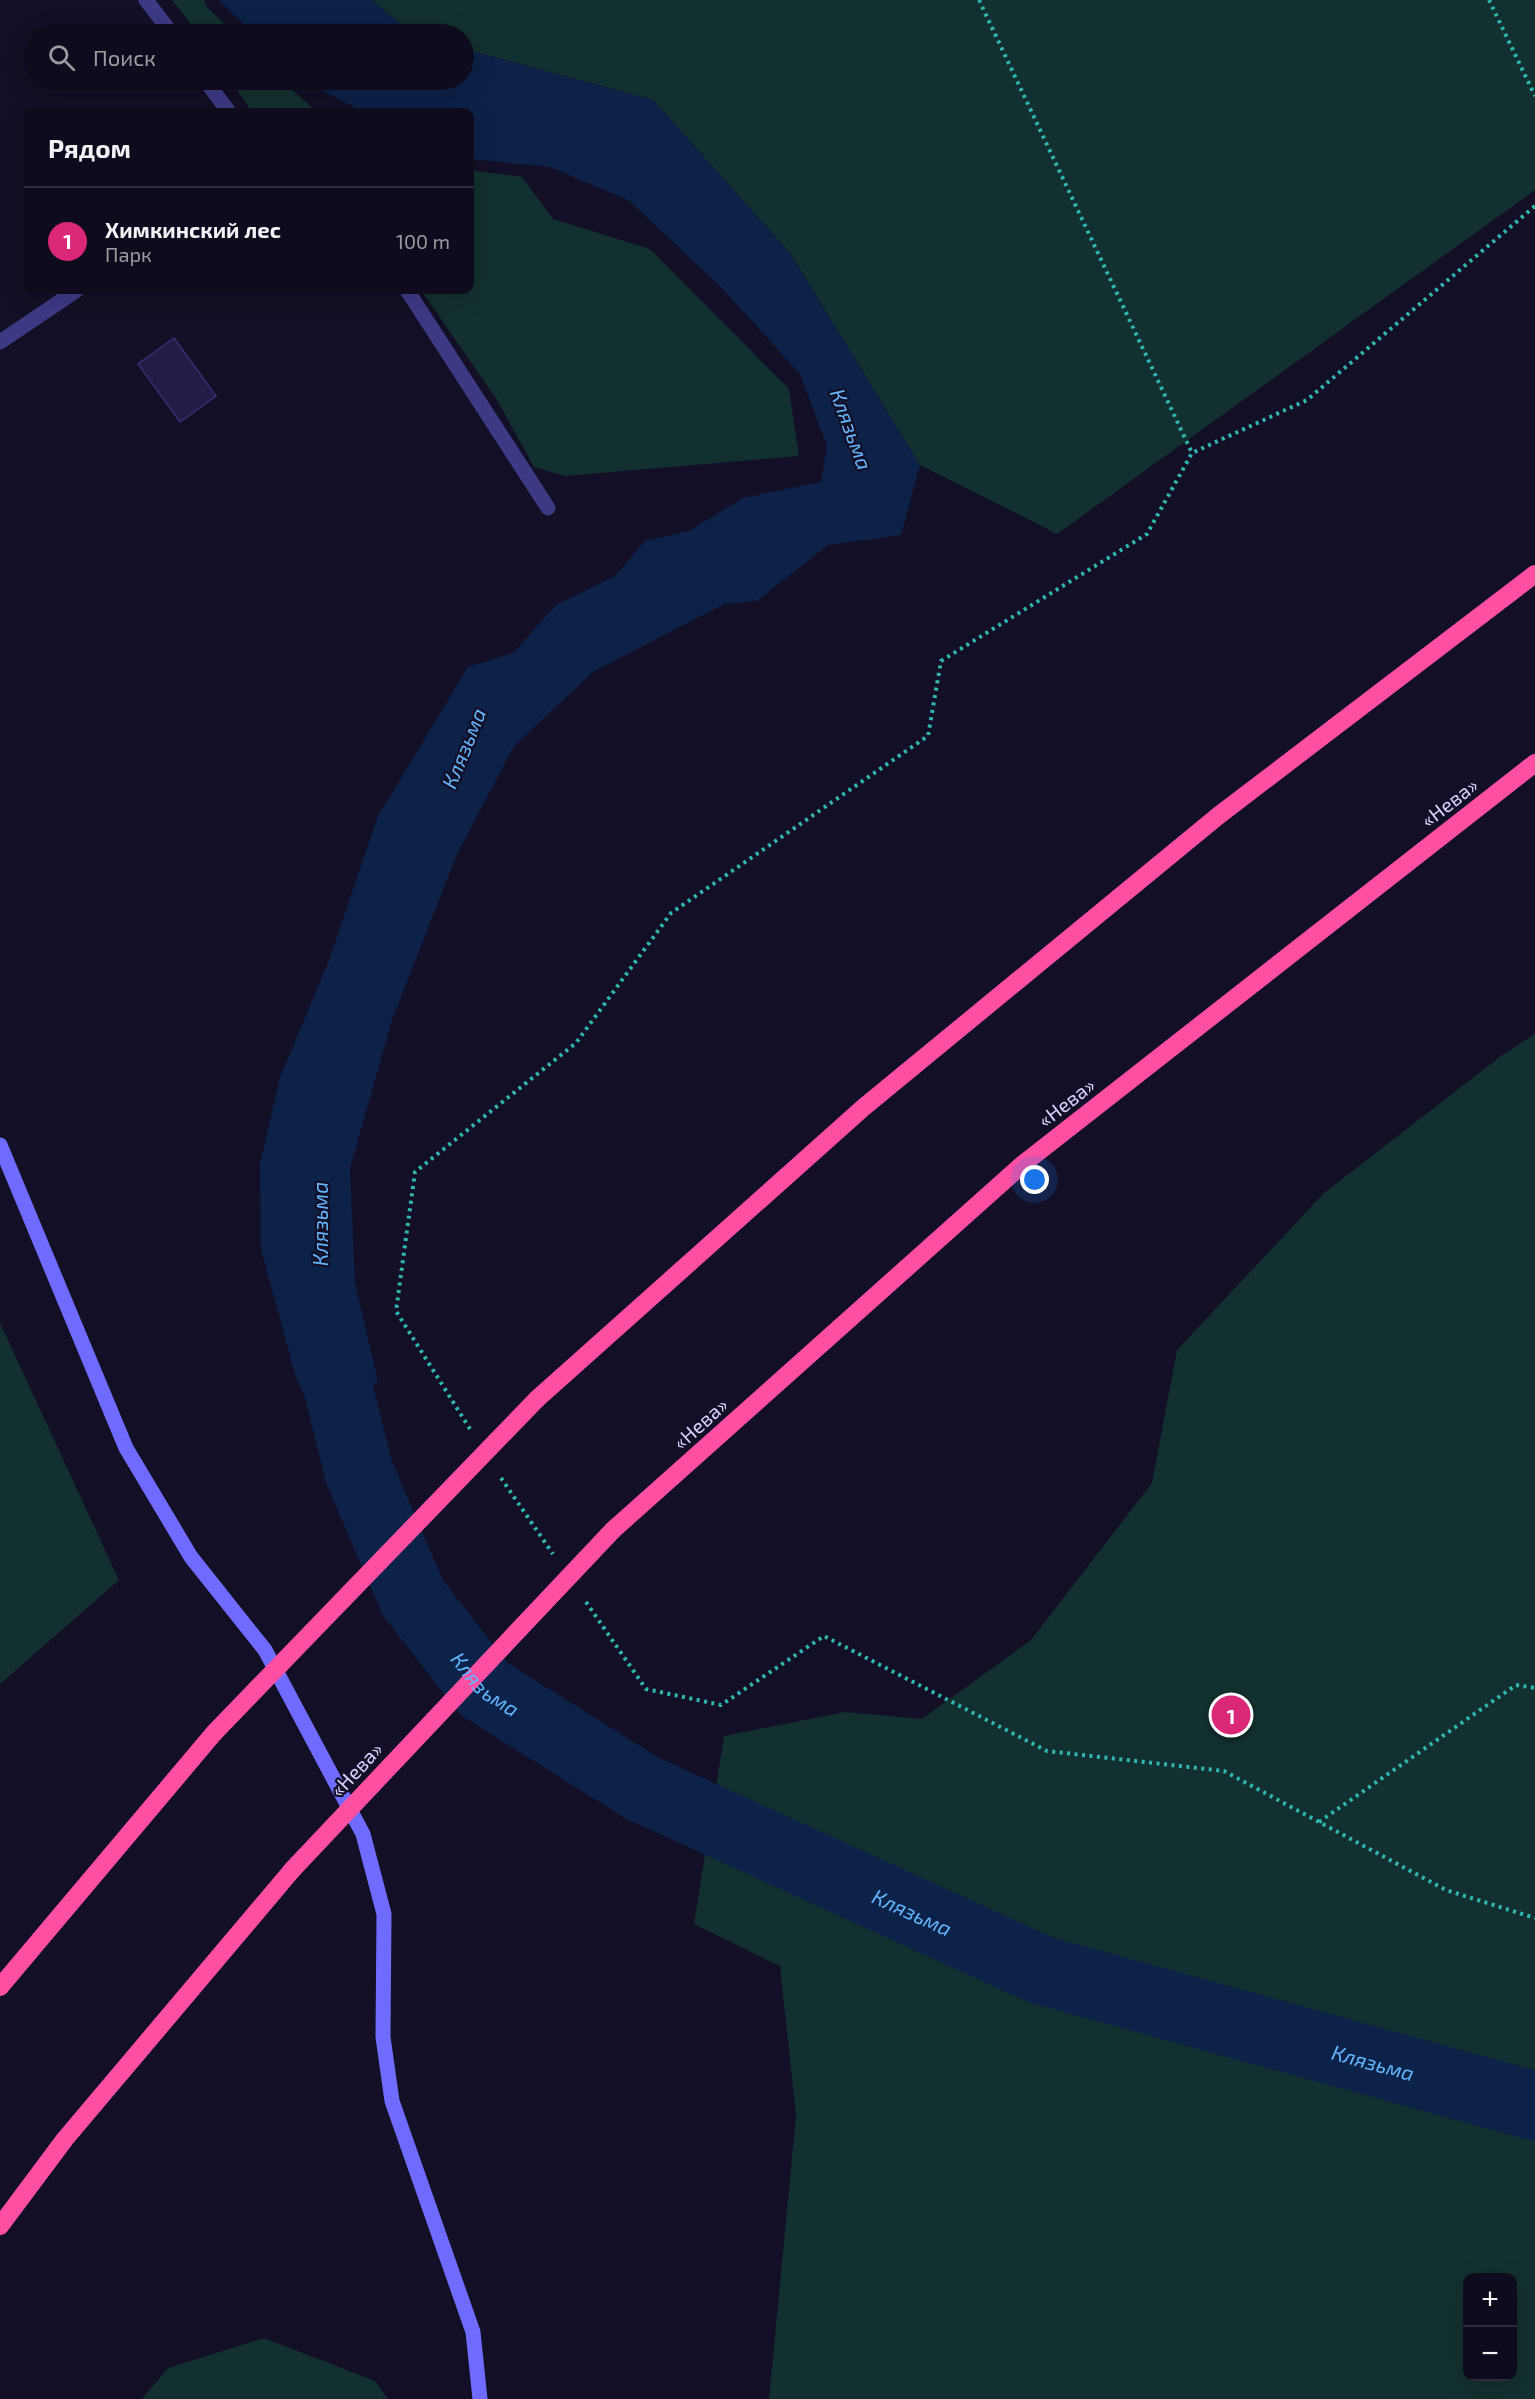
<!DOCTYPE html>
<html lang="ru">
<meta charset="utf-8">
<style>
body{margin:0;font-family:"Exo 2",sans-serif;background:#1c1929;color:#f1f3f6}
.controls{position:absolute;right:18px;bottom:18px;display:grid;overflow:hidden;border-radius:12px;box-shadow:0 6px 24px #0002}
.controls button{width:54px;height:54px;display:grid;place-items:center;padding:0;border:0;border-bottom:2px solid #2e2b3b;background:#0e0b1c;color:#f1f3f6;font:30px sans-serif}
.you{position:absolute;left:1035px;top:1180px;width:21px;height:21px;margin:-15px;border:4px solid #fff;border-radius:50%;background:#1a73e8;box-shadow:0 0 0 9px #1a73e833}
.badge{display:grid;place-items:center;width:39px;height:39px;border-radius:50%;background:#db2777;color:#fff;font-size:20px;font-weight:700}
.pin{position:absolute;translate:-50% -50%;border:3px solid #fff;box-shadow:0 2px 6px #0006}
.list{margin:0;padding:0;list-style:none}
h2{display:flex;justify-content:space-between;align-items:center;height:78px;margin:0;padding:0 24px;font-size:26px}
h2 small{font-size:20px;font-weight:400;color:#9b9ba3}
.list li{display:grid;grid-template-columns:39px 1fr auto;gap:18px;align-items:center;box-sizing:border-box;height:108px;padding:0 24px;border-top:2px solid #2e2b3b}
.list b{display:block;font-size:22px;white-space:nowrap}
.list p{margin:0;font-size:20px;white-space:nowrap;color:#9b9ba3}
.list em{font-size:20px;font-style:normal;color:#9b9ba3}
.icon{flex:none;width:33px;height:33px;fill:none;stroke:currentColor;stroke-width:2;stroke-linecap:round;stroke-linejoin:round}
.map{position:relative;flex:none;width:1535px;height:2399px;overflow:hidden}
.search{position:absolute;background:#0e0b1c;box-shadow:0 6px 24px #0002;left:24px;top:24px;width:450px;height:66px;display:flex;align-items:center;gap:15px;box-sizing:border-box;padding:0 21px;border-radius:33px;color:#9b9ba3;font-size:22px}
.panel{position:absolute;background:#0e0b1c;box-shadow:0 6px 24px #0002;left:24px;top:108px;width:450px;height:186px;border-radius:12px}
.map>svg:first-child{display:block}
.green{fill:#12302f;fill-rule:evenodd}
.water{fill:#0c2248}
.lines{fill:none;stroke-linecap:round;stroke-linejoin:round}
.river{stroke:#0c2248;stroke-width:69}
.building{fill:#241b47;stroke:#3b2d73;stroke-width:1.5}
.path{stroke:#2fb8b0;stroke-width:4;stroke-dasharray:3 4.5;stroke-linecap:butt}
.street{stroke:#3d3a85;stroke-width:15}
.secondary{stroke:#6f6bff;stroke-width:15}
.highway{stroke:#ff4fa3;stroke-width:18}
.highway-bridge{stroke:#ff4fa3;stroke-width:18}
.labels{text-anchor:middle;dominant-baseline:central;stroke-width:4.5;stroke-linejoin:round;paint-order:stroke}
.street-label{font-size:20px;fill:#d9d4ff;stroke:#130f26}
.water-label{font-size:21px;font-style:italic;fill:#62b6ff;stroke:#130f26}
</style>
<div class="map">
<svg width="1535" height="2399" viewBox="0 0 1535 2399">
<rect width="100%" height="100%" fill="#130f26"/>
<g class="green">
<path d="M172,0H204L207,7L235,34H199Z"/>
<path d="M371,0H1535V190L1057,534L920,465L790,253L653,100L464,49V34H413Z"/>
<path d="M230,80H281L317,112H252Z"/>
<path d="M470,170L522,177L553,219L650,249L789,389L799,456L565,476L534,467L497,400L421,290H470Z"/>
<path d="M1535,1034V2399H769L796,2116L780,1966L694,1924L724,1736L845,1712L922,1719L1031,1640L1152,1483L1177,1350L1324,1193L1501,1056ZM1468,2278H1512V2376H1468Z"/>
<path d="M0,1323L119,1580L0,1684Z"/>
<path d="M264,2338L375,2381L388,2399H142L168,2368Z"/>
</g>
<g class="water">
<path d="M219,0H371L413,34H254Z"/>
<path d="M464,49L653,100L790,253L920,465L901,535L828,545L757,601L724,604L593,672L514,746L457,854L392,1020L350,1168L355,1283L378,1381L319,1425L296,1378L261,1249L260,1164L280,1077L328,963L378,816L468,667L513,653L556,605L615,576L645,541L689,531L743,498L821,482L827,446L800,374L721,287L628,200L550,167L470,159V112H364L301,80H464Z"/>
</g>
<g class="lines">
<path class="river" id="s1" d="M320,1315L359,1472L413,1598L484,1689L642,1788L1041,1970L1535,2106"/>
</g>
<path class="building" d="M174,338L216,396L180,422L138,364Z"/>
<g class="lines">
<g class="path">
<path d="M979,0L1192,453"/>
<path d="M1489,0L1535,96"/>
<path d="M470,1429L396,1311L415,1172L576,1043L671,913L928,736L941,661L1147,534L1192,453L1307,400L1535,206"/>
<path d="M501,1478L553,1554"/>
<path d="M586,1602L646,1689L721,1705L824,1636L1047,1751L1224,1771L1446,1890L1535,1918"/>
<path d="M1319,1822L1516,1685L1535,1688"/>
</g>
<g class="street">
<path d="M146,0L172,34"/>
<path d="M205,80L229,112"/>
<path d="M407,290L548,508"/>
<path d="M0,342L77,290"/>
</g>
<path class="secondary" d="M0,1145L126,1448L191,1557L265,1650L363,1834L384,1914L383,2037L392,2101L473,2332L480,2399"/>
<g class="highway">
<path d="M537,1399L864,1107L1218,816L1535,574"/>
<path d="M613,1530L1023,1164L1535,763"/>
<path d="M0,1987L214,1733"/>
<path d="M0,2226L65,2139L293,1869"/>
</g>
<g class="highway-bridge">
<path d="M214,1733L537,1399"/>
<path d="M293,1869L613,1530"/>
</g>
</g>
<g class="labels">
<g class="street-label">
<text transform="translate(1449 802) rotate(-38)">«Нева»</text>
<text transform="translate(1066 1102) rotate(-38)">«Нева»</text>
<text transform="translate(700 1423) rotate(-42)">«Нева»</text>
<text transform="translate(356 1769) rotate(-47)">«Нева»</text>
</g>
<g class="water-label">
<text transform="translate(852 429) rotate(70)">Клязьма</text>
<text transform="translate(463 748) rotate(-68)">Клязьма</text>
<text transform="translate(319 1224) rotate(-90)">Клязьма</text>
<text stroke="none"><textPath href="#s1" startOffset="412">Клязьма</textPath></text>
<text stroke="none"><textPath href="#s1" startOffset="898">Клязьма</textPath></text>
<text stroke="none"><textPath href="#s1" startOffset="1384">Клязьма</textPath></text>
</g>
</g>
</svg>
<div class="controls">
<button>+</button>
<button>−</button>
</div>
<div class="you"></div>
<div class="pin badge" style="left:1231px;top:1715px">1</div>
<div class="search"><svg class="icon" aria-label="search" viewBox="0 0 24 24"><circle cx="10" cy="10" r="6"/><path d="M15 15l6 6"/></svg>Поиск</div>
<section class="panel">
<h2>Рядом<small></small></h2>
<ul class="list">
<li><span class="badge">1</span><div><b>Химкинский лес</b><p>Парк</p></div><em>100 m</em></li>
</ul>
</section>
</div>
